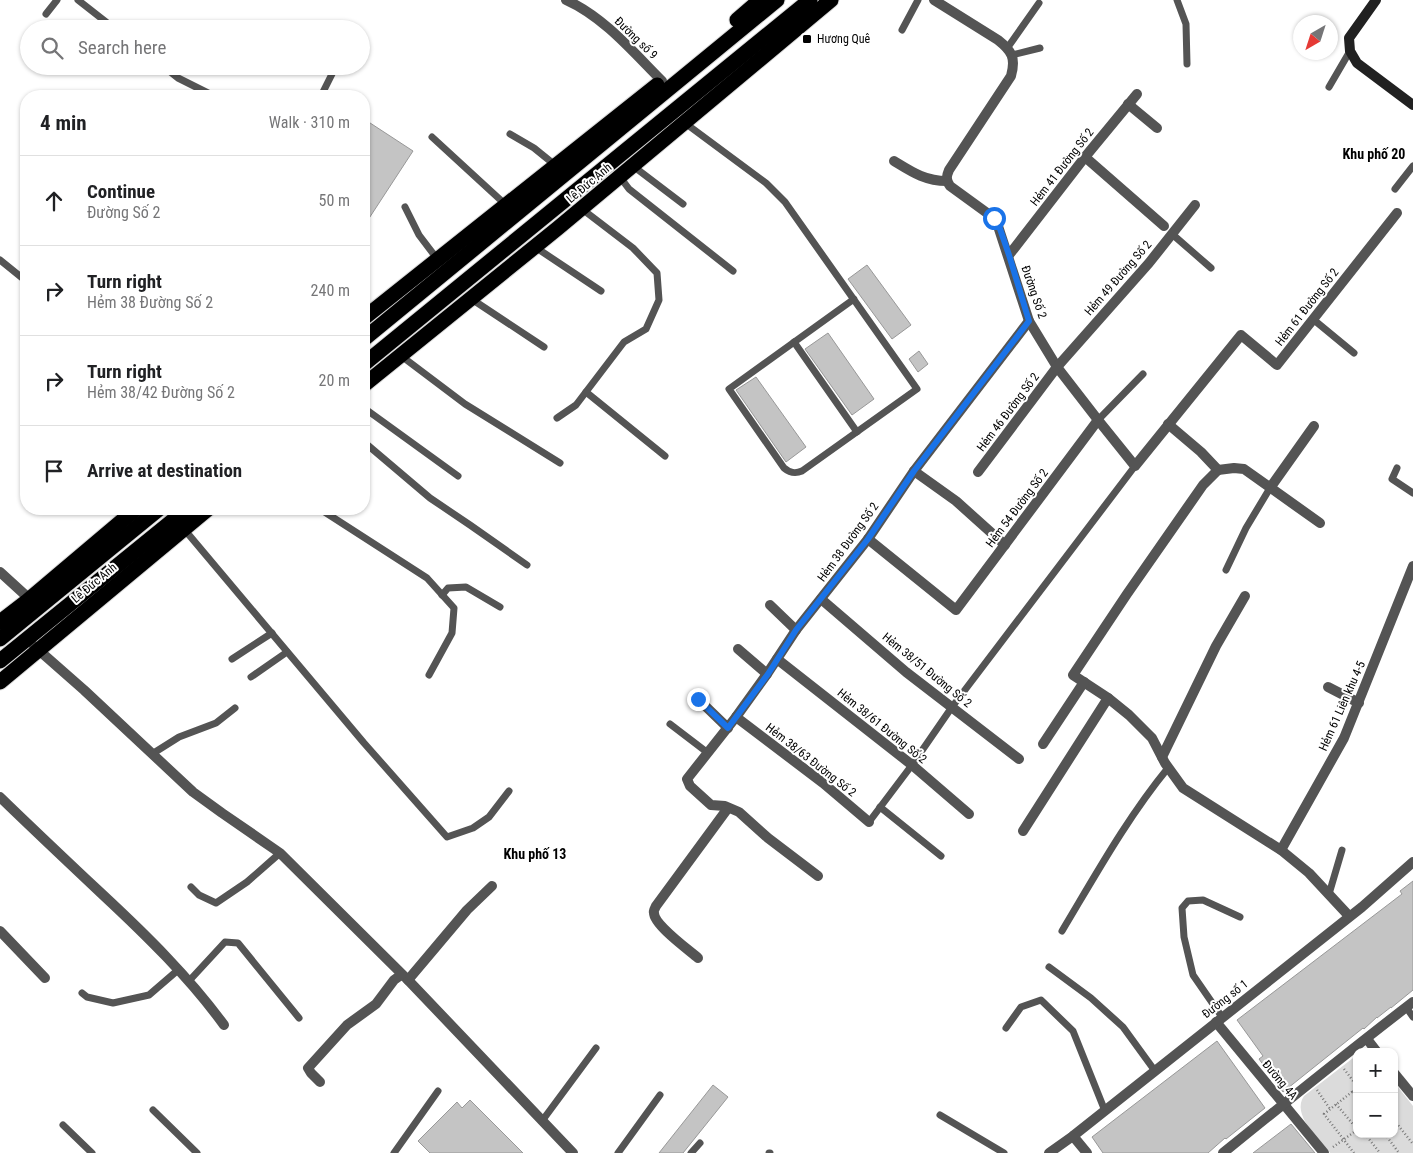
<!DOCTYPE html>
<meta charset="utf-8">
<style>
body{margin:0;font-family:"Roboto Condensed",sans-serif;background:#f6f6f6;color:#202124}
.controls{position:absolute;right:15px;bottom:15px;display:grid;overflow:hidden;border-radius:10px;box-shadow:0 1px 4px #0004}
.controls button{width:45px;height:45px;display:grid;place-items:center;padding:0;border:0;border-bottom:1px solid #e0e0e0;background:#fff;color:#202124;font:25px sans-serif}
.compass{position:absolute;left:1293px;top:15px;width:45px;height:45px;border-radius:50%;background:#fff;box-shadow:0 1px 4px #0004;rotate:219deg}
.stop{position:absolute;width:15px;height:15px;margin:-11px;border:4px solid #1a73e8;border-radius:50%;background:#fff}
.stop.end{background:#1a73e8;border-color:#fff;box-shadow:0 1px 5px #0008}
.list{margin:0;padding:0;list-style:none}
h2{display:flex;justify-content:space-between;align-items:center;height:65px;margin:0;padding:0 20px;font-size:21px}
h2 small{font-size:16px;font-weight:400;color:#757577}
.list li{display:grid;grid-template-columns:32px 1fr auto;gap:15px;align-items:center;box-sizing:border-box;height:90px;padding:0 20px;border-top:1px solid #e0e0e0}
.list b{display:block;font-size:19px;white-space:nowrap}
.list p{margin:0;font-size:16px;white-space:nowrap;color:#757577}
.list em{font-size:16px;font-style:normal;color:#757577}
.icon{flex:none;width:28px;height:28px;fill:none;stroke:currentColor;stroke-width:2;stroke-linecap:round;stroke-linejoin:round}
.map{position:relative;flex:none;width:1413px;height:1153px;overflow:hidden}
.search{position:absolute;background:#fff;box-shadow:0 1px 4px #0004;left:20px;top:20px;width:350px;height:55px;display:flex;align-items:center;gap:12px;box-sizing:border-box;padding:0 18px;border-radius:28px;color:#757577;font-size:19px}
.panel{position:absolute;background:#fff;box-shadow:0 1px 4px #0004;left:20px;top:90px;width:350px;height:425px;border-radius:20px}
.map>svg:first-child{display:block}
.green{fill:#dbdbdb}
.building{fill:#c4c4c4;stroke:#989898}
.lines{fill:none;stroke-linecap:round;stroke-linejoin:round}
.highway-casing{stroke:#dbdbdb;stroke-width:17}
.path{stroke:#767676;stroke-width:2.5;stroke-dasharray:1 2.5;stroke-linecap:butt}
.lane{stroke:#545454;stroke-width:7}
.street{stroke:#545454;stroke-width:10}
.secondary{stroke:#212121;stroke-width:10}
.highway{stroke:#000;stroke-width:15}
.route{stroke:#1a73e8;stroke-width:6}
.poi-dot{fill:#000;stroke:#fff;stroke-width:2}
.labels{text-anchor:middle;dominant-baseline:central;stroke-width:4;stroke-linejoin:round;paint-order:stroke}
.street-label{font-size:12px;fill:#000;stroke:#fff}
.poi-label{font-size:12px;fill:#000;stroke:#fff;text-anchor:start}
.neighbourhood-label{font-size:14px;font-weight:bold;fill:#000;stroke:#fff}
</style>
<div class="map">
<svg width="1413" height="1153" viewBox="0 0 1413 1153">
<rect width="100%" height="100%" fill="#fff"/>
<path class="green" d="M1357,1055V1134H1394V1082L1413,1106V1153H1330C1319,1138 1291,1115 1304,1096Z"/>
<g class="building">
<path d="M364,119L413,151L364,226Z"/>
<path d="M867,265L911,325L892,339L848,279Z"/>
<path d="M828,333L874,399L852,415L805,349Z"/>
<path d="M919,351L928,364L918,372L909,359Z"/>
<path d="M756,377L806,447L786,462L736,390Z"/>
<path d="M1413,881V990L1391,1008V1007L1377,1018V1017L1364,1029L1363,1028L1283,1092L1259,1059L1263,1056L1237,1020L1402,894L1400,891Z"/>
<path d="M1217,1041L1265,1108L1226,1139L1225,1138L1208,1153H1103L1092,1137Z"/>
<path d="M713,1085L728,1097L683,1153H659Z"/>
<path d="M470,1100L523,1153H430L418,1141L457,1102L462,1108Z"/>
<path d="M1291,1124L1315,1153H1253Z"/>
</g>
<g class="lines">
<g class="highway-casing">
<g id="highway">
<path d="M737,20L760,0"/>
<path d="M364,318L657,85"/>
<path d="M364,339L777,0"/>
<path d="M364,364L810,0"/>
<path d="M364,385L558,228L831,0"/>
<path d="M0,622L26,602L136,509"/>
<path d="M0,639L159,509"/>
<path d="M0,661L187,509"/>
<path d="M0,682L208,509"/>
</g>
</g>
<g class="path">
<path d="M1344,1069L1357,1086"/>
<path d="M1317,1090L1330,1109"/>
<path d="M1352,1091L1357,1097"/>
<path d="M1336,1104L1357,1129"/>
<path d="M1394,1120L1413,1144"/>
<path d="M1365,1134L1380,1153"/>
<path d="M1385,1134L1399,1153"/>
<path d="M1333,1147L1357,1130"/>
<path d="M1354,1153L1324,1114L1357,1088"/>
</g>
<g class="lane">
<path d="M78,0L115,29"/>
<path d="M1177,0L1186,24L1187,64"/>
<path d="M46,14L57,0"/>
<path d="M902,30L918,0"/>
<path d="M1008,47L1039,3"/>
<path d="M1012,55L1040,48"/>
<path d="M163,66L178,78L214,96"/>
<path d="M1329,87L1350,51"/>
<path d="M321,96L336,66"/>
<path d="M685,123L766,183L785,202L917,389L802,471C795,474 790,473 784,468L729,389L854,299"/>
<path d="M510,134L534,148L555,165"/>
<path d="M432,137L506,205"/>
<path d="M633,166L683,204"/>
<path d="M620,177L629,189L733,271"/>
<path d="M1395,189L1413,166"/>
<path d="M405,207L419,235L438,260"/>
<path d="M1172,234L1211,268"/>
<path d="M535,247L601,291"/>
<path d="M0,260L26,281"/>
<path d="M470,298L544,347"/>
<path d="M1314,320L1354,353"/>
<path d="M794,342L857,432"/>
<path d="M400,355L465,404L560,463"/>
<path d="M586,392L665,456"/>
<path d="M364,408L458,476"/>
<path d="M557,418L576,405L624,342L646,329L659,300L657,273L633,248L582,209"/>
<path d="M1098,420L1143,374"/>
<path d="M364,442L430,498L470,525L527,565"/>
<path d="M1397,468L1392,479L1413,493"/>
<path d="M320,509L427,578L454,608L452,633L429,675"/>
<path d="M184,529L364,743L447,837L473,828L489,817L509,791"/>
<path d="M1226,570L1246,528L1270,488"/>
<path d="M442,595L448,588L466,587L500,607"/>
<path d="M232,659L272,633"/>
<path d="M251,677L287,652"/>
<path d="M670,724L708,753"/>
<path d="M152,754L179,737L216,723L235,708"/>
<path d="M880,807L941,856"/>
<path d="M869,822L912,765L952,707L1135,466"/>
<path d="M191,887L199,895L216,903L247,882L280,853"/>
<path d="M1329,894L1342,850"/>
<path d="M1062,931C1095,876 1127,818 1168,768"/>
<path d="M1049,967L1091,998L1123,1027L1155,1071"/>
<path d="M189,981L225,942L238,943L299,1018"/>
<path d="M82,993L87,997L113,1003L149,995L178,970"/>
<path d="M1406,1007L1413,1017"/>
<path d="M1222,1017L1193,975L1184,937L1182,908L1188,901L1203,900L1240,917"/>
<path d="M1006,1028L1021,1007L1041,1000L1073,1031L1105,1111"/>
<path d="M153,1110L197,1153"/>
<path d="M940,1115L1004,1153"/>
<path d="M542,1121L596,1048"/>
<path d="M63,1125L92,1153"/>
<path d="M394,1153L438,1091"/>
<path d="M618,1153L660,1095"/>
<path d="M691,1153L700,1143"/>
<path d="M769,1153H770"/>
</g>
<g class="street">
<path d="M566,0C604,17 633,52 662,81"/>
<path d="M934,0L998,40C1012,51 1016,58 1011,76L949,170C946,177 946,180 950,186L994,218L997,223L1029,321L1057,367L1098,420L1135,466L1241,335L1277,365L1397,213"/>
<path d="M1128,104L1157,128"/>
<path d="M1085,157L1164,226"/>
<path d="M894,161C912,172 925,181 947,181"/>
<path d="M1009,255L1085,157L1137,94"/>
<path d="M1168,424L1201,452L1218,470L1203,485L1127,594L1073,675L1108,698L1129,715L1152,738L1165,763L1183,788L1281,850L1309,873L1349,916"/>
<path d="M1218,470L1234,468L1244,469L1320,523"/>
<path d="M914,471L956,501L1005,545"/>
<path d="M978,472L1057,367L1149,263L1195,205"/>
<path d="M1270,488L1314,426"/>
<path d="M868,539L956,610L1098,420"/>
<path d="M0,572L34,603"/>
<path d="M821,599L906,672L1019,759"/>
<path d="M770,605L796,630"/>
<path d="M34,646L84,690L193,792L222,813L280,853L408,980L573,1153"/>
<path d="M738,649L767,674"/>
<path d="M777,659L912,765L969,814"/>
<path d="M1328,687L1359,703"/>
<path d="M698,699L728,728"/>
<path d="M736,717L823,783L869,822"/>
<path d="M1043,744L1084,682"/>
<path d="M1162,757L1216,646L1245,596"/>
<path d="M0,797C34,830 68,862 102,894C146,935 189,977 224,1025"/>
<path d="M1023,831L1108,698"/>
<path d="M1281,850L1344,738L1413,566"/>
<path d="M818,876L768,838L739,812L725,806L711,805L690,786L687,779L736,717L767,674L796,630L868,539L914,471L1029,321"/>
<path d="M0,931L45,978"/>
<path d="M698,958C689,950 654,925 654,913C653,911 655,908 656,906L728,808"/>
<path d="M408,980L467,910L492,886"/>
<path d="M1216,1022L1324,1153"/>
<path d="M1367,1039L1377,1052"/>
<path d="M1394,1073L1413,1096"/>
<path d="M320,1082L311,1073L308,1068L347,1025L376,1004L394,980L401,975"/>
<path d="M1073,1136L1087,1153"/>
<path d="M1049,1153L1073,1136L1362,907L1413,862"/>
<path d="M1223,1153C1286,1102 1349,1051 1413,1002"/>
</g>
<path class="secondary" d="M1376,0L1349,38L1350,51L1357,63L1413,105"/>
<use href="#highway" class="highway"/>
</g>
<g class="lines">
<path class="route" d="M698,699L728,728L768,674L796,630L868,539L914,471L1029,321L1009,255L998,223L994,218"/>
</g>
<rect class="poi-dot" x="802" y="34" width="10" height="10" rx="2.5"/>
<g class="labels">
<g class="street-label">
<text transform="translate(636 38) rotate(44)">Đường số 9</text>
<text transform="translate(1062 167) rotate(-52)">Hẻm 41 Đường Số 2</text>
<text transform="translate(589 183) rotate(-40)">Lê Đức Anh</text>
<text transform="translate(1118 278) rotate(-49)">Hẻm 49 Đường Số 2</text>
<text transform="translate(1034 292) rotate(71)">Đường Số 2</text>
<text transform="translate(1307 307) rotate(-52)">Hẻm 61 Đường Số 2</text>
<text transform="translate(1008 412) rotate(-53)">Hẻm 46 Đường Số 2</text>
<text transform="translate(1017 508) rotate(-53)">Hẻm 54 Đường Số 2</text>
<text transform="translate(848 542) rotate(-54)">Hẻm 38 Đường Số 2</text>
<text transform="translate(94 583) rotate(-40)">Lê Đức Anh</text>
<text transform="translate(927 670) rotate(39)">Hẻm 38/51 Đường Số 2</text>
<text transform="translate(1342 706) rotate(-66)">Hẻm 61 Liên khu 4-5</text>
<text transform="translate(882 726) rotate(39)">Hẻm 38/61 Đường Số 2</text>
<text transform="translate(811 760) rotate(38)">Hẻm 38/63 Đường Số 2</text>
<text transform="translate(1225 999) rotate(-38)">Đường số 1</text>
<text transform="translate(1280 1080) rotate(50)">Đường 4A</text>
</g>
<g class="poi-label">
<text x="817" y="39">Hương Quê</text>
</g>
<g class="neighbourhood-label">
<text x="1374" y="154">Khu phố 20</text>
<text x="535" y="854">Khu phố 13</text>
</g>
</g>
</svg>
<div class="controls">
<button>+</button>
<button>−</button>
</div>
<svg class="compass" viewBox="-18 -18 36 36"><path d="M0-13l5 13h-10z" fill="#e53935"/><path d="M0 13l5-13h-10z" fill="#757577"/></svg>
<div class="stop" style="left:994px;top:218px"></div>
<div class="stop end" style="left:698px;top:699px"></div>
<div class="search"><svg class="icon" aria-label="search" viewBox="0 0 24 24"><circle cx="10" cy="10" r="6"/><path d="M15 15l6 6"/></svg>Search here</div>
<section class="panel">
<h2>4 min<small>Walk · 310 m</small></h2>
<ul class="list">
<li><svg class="icon" aria-label="ahead" viewBox="0 0 24 24"><path d="M12 20V5M6 11l6-6 6 6"/></svg><div><b>Continue</b><p>Đường Số 2</p></div><em>50 m</em></li>
<li><svg class="icon" aria-label="right" viewBox="0 0 24 24"><path d="M7 20v-9h11M14 6l5 5-5 5"/></svg><div><b>Turn right</b><p>Hẻm 38 Đường Số 2</p></div><em>240 m</em></li>
<li><svg class="icon" aria-label="right" viewBox="0 0 24 24"><path d="M7 20v-9h11M14 6l5 5-5 5"/></svg><div><b>Turn right</b><p>Hẻm 38/42 Đường Số 2</p></div><em>20 m</em></li>
<li><svg class="icon" aria-label="arrive" viewBox="0 0 24 24"><path d="M6 21V4h12l-3 4 3 4H6"/></svg><div><b>Arrive at destination</b></div></li>
</ul>
</section>
</div>
